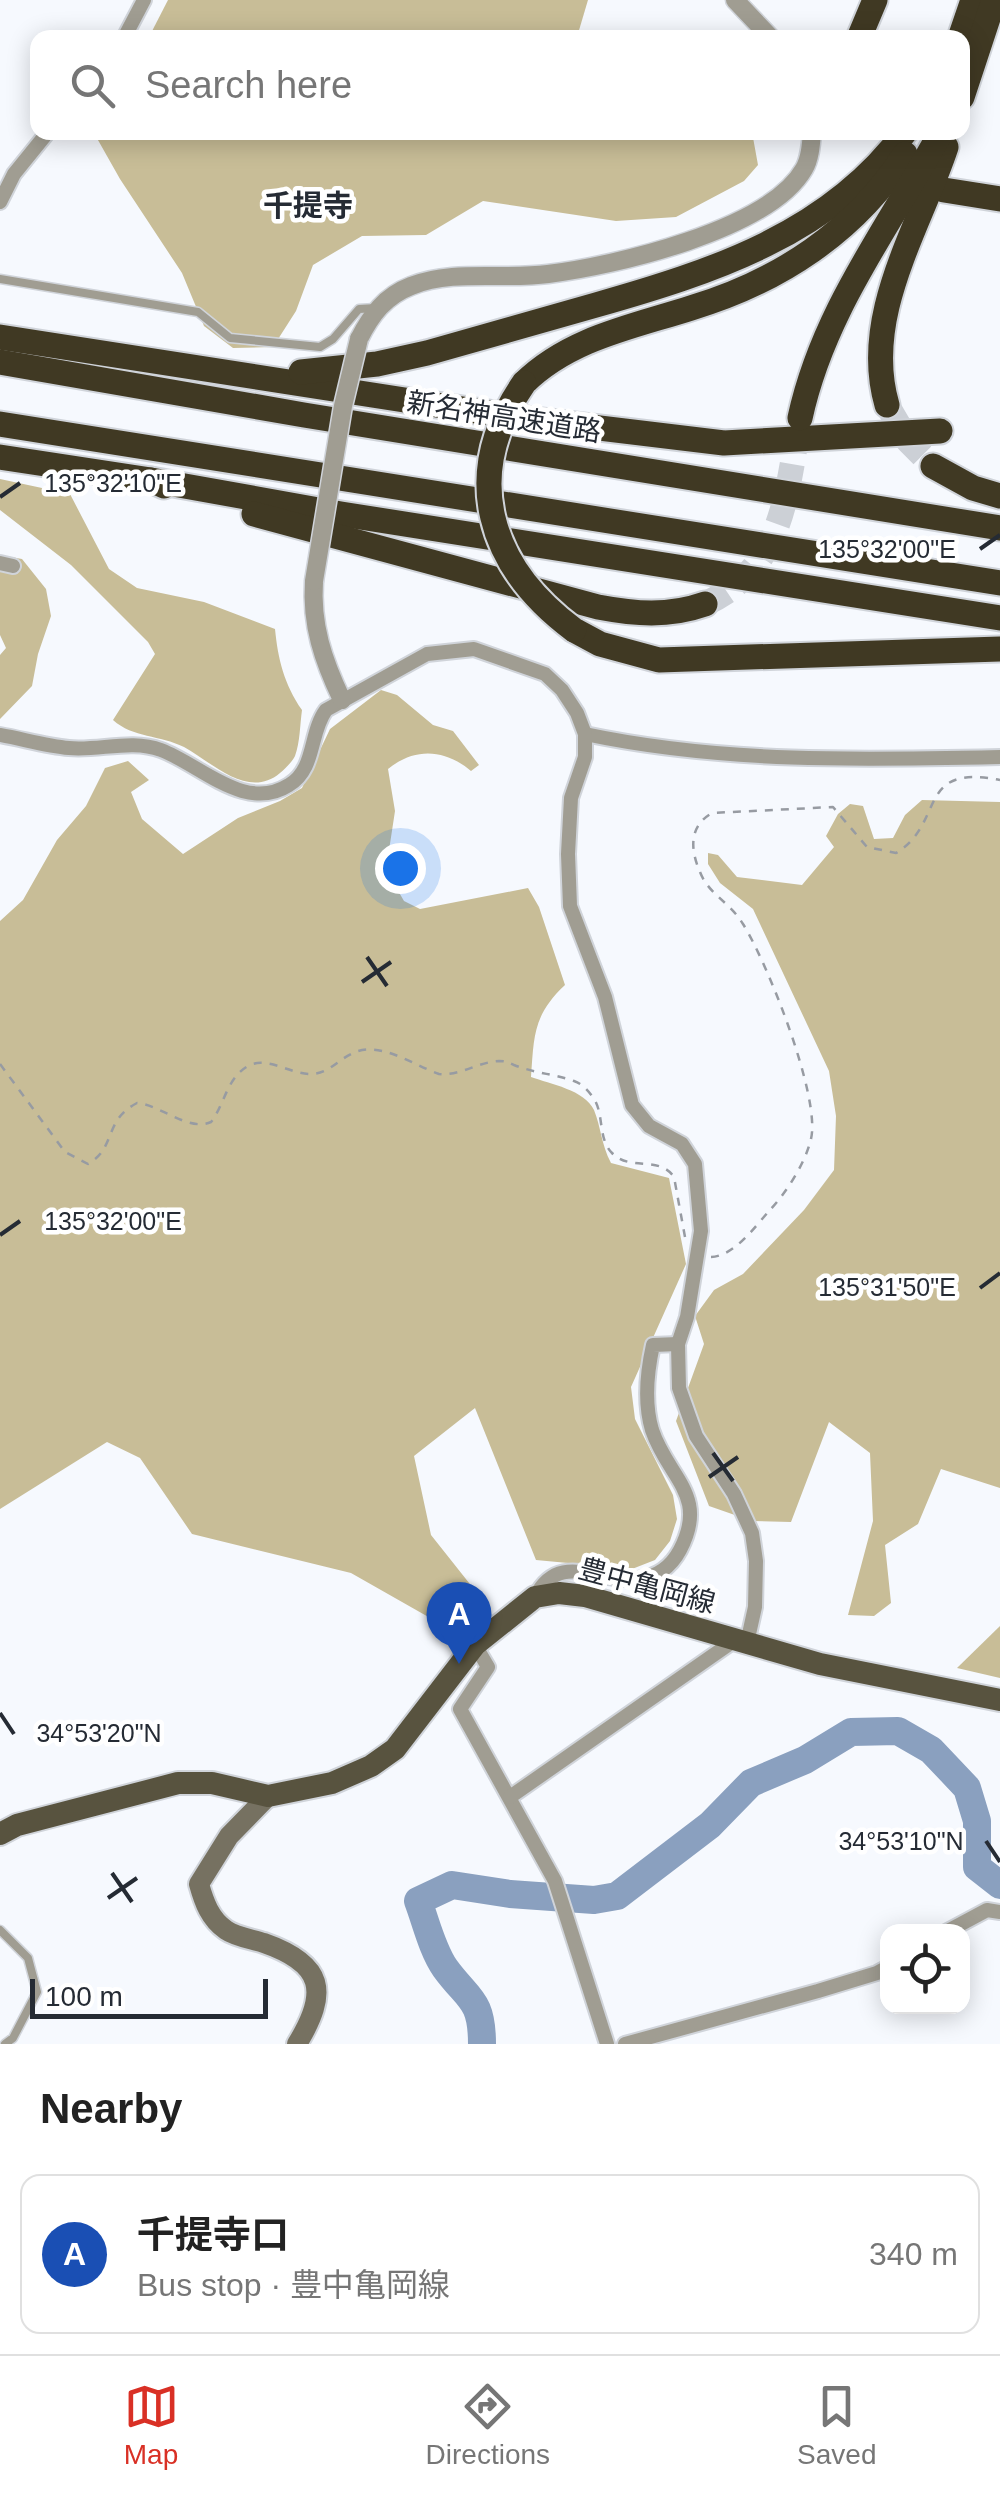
<!DOCTYPE html>
<meta charset="utf-8">
<style>
body{margin:0;font-family:Arial,"Noto Sans JP",sans-serif;background:#f2f2f2;color:#222}
.controls{position:absolute;right:30px;bottom:30px;display:grid;overflow:hidden;border-radius:20px;box-shadow:0 5px 25px #0003}
.controls button{width:90px;height:90px;display:grid;place-items:center;padding:0;border:0;border-bottom:2px solid #e0e0e0;background:#fff;color:#222;font:50px sans-serif}
.scale{position:absolute;left:30px;bottom:25px;width:238px;box-sizing:border-box;padding-left:10px;border:5px solid #252b34;border-top:0;font-size:28px;line-height:35px;white-space:nowrap;color:#252b34;-webkit-text-stroke:8px #fff;paint-order:stroke}
.you{position:absolute;left:400px;top:868px;width:35px;height:35px;margin:-25px;border:8px solid #fff;border-radius:50%;background:#1a73e8;box-shadow:0 0 0 15px #1a73e833}
.badge{display:grid;place-items:center;width:65px;height:65px;border-radius:50%;background:#d93025;color:#fff;font-size:32px;font-weight:700}
.pin{position:absolute;translate:-50% -82px;filter:drop-shadow(0 2px 5px #0008)}
.pin::after{content:'';position:absolute;top:52px;width:35px;height:30px;background:inherit;clip-path:polygon(0 0,100% 0,50% 100%)}
.list{margin:0;padding:0;list-style:none}
h2{display:flex;justify-content:space-between;align-items:center;height:130px;margin:0;padding:0 40px;font-size:42px}
h2 small{font-size:32px;font-weight:400;color:#767676}
.list li{display:grid;grid-template-columns:65px 1fr auto;gap:30px;align-items:center;box-sizing:border-box;height:160px;margin:0 20px 20px;padding:0 20px;border:2px solid #e0e0e0;border-radius:20px}
.list b{display:block;font-size:38px;white-space:nowrap}
.list p{margin:0;font-size:32px;white-space:nowrap;color:#767676}
.list em{font-size:32px;font-style:normal;color:#767676}
.icon{flex:none;width:55px;height:55px;fill:none;stroke:currentColor;stroke-width:2;stroke-linecap:round;stroke-linejoin:round}
.map{position:relative;flex:none;width:1000px;height:2044px;overflow:hidden}
.search{position:absolute;background:#fff;box-shadow:0 5px 25px #0003;left:30px;right:30px;top:30px;height:110px;display:flex;align-items:center;gap:25px;box-sizing:border-box;padding:0 35px;border-radius:20px;color:#767676;font-size:38px}
.sheet{height:310px;background:#fff}
nav{display:flex;justify-content:space-around;align-items:center;box-sizing:border-box;height:140px;border-top:2px solid #e0e0e0;background:#fff;font-size:28px;color:#767676}
nav a{display:grid;justify-items:center;gap:5px}
nav .on{color:#d93025}
.map>svg:first-child{display:block}
.forest{fill:#c8bd97}
.lines{fill:none;stroke-linecap:round;stroke-linejoin:round}
.river{stroke:#8aa0bf;stroke-width:28}
.motorway-tunnel{stroke:#ccd0d6;stroke-width:25;stroke-dasharray:25 12;stroke-linecap:butt}
.service-casing{stroke:#d0d4da;stroke-width:11}
.minor-casing{stroke:#d0d4da;stroke-width:18}
.tertiary-casing{stroke:#d0d4da;stroke-width:21}
.secondary-casing{stroke:#d0d4da;stroke-width:24}
.primary-casing{stroke:#d0d4da;stroke-width:26}
.motorway-casing{stroke:#d0d4da;stroke-width:29}
.path{stroke:#979ba2;stroke-width:2.5;stroke-dasharray:8 8;stroke-linecap:butt}
.service{stroke:#a09d92;stroke-width:8}
.minor{stroke:#a09d92;stroke-width:14}
.tertiary{stroke:#a09d92;stroke-width:18}
.secondary{stroke:#767161;stroke-width:20}
.primary{stroke:#58533f;stroke-width:22}
.motorway{stroke:#403923;stroke-width:25}
.tertiary-bridge-casing{stroke:#d0d4da;stroke-width:21;stroke-linecap:butt}
.motorway-bridge-casing{stroke:#d0d4da;stroke-width:29;stroke-linecap:butt}
.tertiary-bridge{stroke:#a09d92;stroke-width:18}
.motorway-bridge{stroke:#403923;stroke-width:25}
.ticks{fill:none;stroke:#252b34;stroke-width:4}
.labels{text-anchor:middle;dominant-baseline:central;stroke-width:9;stroke-linejoin:round;paint-order:stroke}
.street-label{font-size:28px;fill:#252b34;stroke:#fff}
.neighbourhood-label{font-size:30px;font-weight:bold;fill:#252b34;stroke:#fff}
.ticks-label{font-size:25px;text-anchor:middle;fill:#252b34;stroke:#fff;stroke-width:9;stroke-linejoin:round;paint-order:stroke}
</style>
<div class="map">
<svg width="1000" height="2044" viewBox="0 0 1000 2044">
<rect width="100%" height="100%" fill="#f6f9fe"/>
<g class="forest">
<path d="M168,0H588L577,37H149Z"/>
<path d="M752,132L758,165L744,181L676,217L616,221L483,201L426,235L362,236L313,265L296,311L273,347L233,348L204,326L182,273L120,179L94,133Z"/>
<path d="M0,479L70,494L109,569L137,588L204,602L275,629C278,659 284,684 302,710C300,724 300,743 295,756C292,762 285,769 280,773C248,800 213,763 184,747C160,735 133,738 113,720L155,654L148,642L71,565L0,510Z"/>
<path d="M0,555L22,559L46,589L51,616L38,654L32,686L0,719V655L6,648L0,635Z"/>
<path d="M381,690L397,695L433,725L453,731L479,765L471,771C445,749 415,747 388,769L395,811L386,870L404,901L420,909L528,888L539,907L565,985C533,1015 534,1036 531,1077C550,1084 585,1090 594,1110C601,1127 601,1144 611,1163L669,1178L686,1264L631,1387L635,1419L673,1495L677,1519L670,1541L655,1560L632,1569L536,1560L475,1408L414,1456L431,1535L481,1598L439,1623L351,1573L192,1534L140,1458L107,1442L0,1509V921L23,900L57,840L86,806L105,768L128,761L149,780L131,792L142,819L183,854L238,818L280,801L302,788L330,729Z"/>
<path d="M922,800L1000,802V1488L941,1469L918,1524L885,1545L891,1603L874,1616L848,1615L873,1521L870,1453L829,1422L791,1522L752,1521L709,1506L676,1421L704,1344L695,1316L714,1290L743,1274L804,1210L834,1170L836,1116L829,1071L753,909L720,883L708,864V853L718,855L737,877L802,885L834,847L826,836L838,814L850,804L863,806L874,839L893,838L905,815Z"/>
<path d="M1000,1626V1678L957,1668Z"/>
</g>
<g class="lines">
<path class="river" d="M482,2044C482,1998 468,2000 445,1968C432,1949 426,1922 418,1901L452,1885L510,1894L594,1900L617,1896L710,1825L751,1783L805,1760L851,1732L898,1731L931,1750L967,1788L977,1821V1867L1000,1885"/>
<g class="motorway-tunnel">
<path d="M887,405L908,441L933,466"/>
<path d="M705,604C784,567 786,495 800,418"/>
</g>
<g class="service-casing">
<g id="service">
<path d="M0,279L198,312L230,338L320,347L333,339L359,309L376,308"/>
<path d="M0,1930L28,1958L37,1992L13,2038L5,2044"/>
</g>
</g>
<g class="minor-casing">
<g id="minor">
<path d="M124,38L144,0"/>
<path d="M0,202L14,174L48,132"/>
<path d="M0,563L13,566"/>
<path d="M585,734C722,763 861,760 1000,757"/>
<path d="M0,735C23,739 46,746 69,748C99,751 131,739 161,750C201,765 245,813 289,785C316,769 309,733 326,710L427,654L474,649L545,674L562,690L577,713L585,734V757L571,798L568,854L570,906L605,997L632,1105L649,1126L682,1144L695,1164L701,1231L687,1317L678,1344L679,1388L696,1436L734,1494L752,1533L756,1561L755,1607L747,1643"/>
<path d="M535,1597C559,1550 597,1583 638,1579C657,1577 671,1567 680,1550C709,1495 668,1478 652,1430C644,1403 647,1372 653,1345L678,1344"/>
<path d="M475,1645L488,1667L460,1709L555,1881L607,2044"/>
<path d="M510,1797L735,1640"/>
<path d="M946,1932L987,1910L1000,1912"/>
<path d="M625,2044L818,1991L877,1973L888,1967"/>
</g>
</g>
<g class="tertiary-casing">
<g id="tertiary">
<path d="M735,0L771,38"/>
<path d="M359,339C371,315 385,296 411,286C453,269 504,280 548,274C614,266 769,230 804,169C810,159 811,145 812,132"/>
<path d="M314,581C311,625 323,660 342,700"/>
</g>
</g>
<g class="secondary-casing">
<path id="secondary" d="M268,1796L229,1836L199,1884C204,1902 210,1919 226,1930C236,1937 252,1939 264,1943C324,1964 329,1992 297,2044"/>
</g>
<g class="primary-casing">
<path id="primary" d="M0,1834L17,1825L178,1783H212L268,1796L332,1783L371,1766L395,1749L475,1645L535,1597L559,1593L585,1596L820,1664L1000,1700"/>
</g>
<g class="motorway-casing">
<g id="motorway">
<path d="M859,38L875,0"/>
<path d="M960,38L973,0"/>
<path d="M962,97L994,0"/>
<path d="M944,190L1000,199"/>
<path d="M0,337L533,420L724,443L940,431"/>
<path d="M0,362L304,415L1000,528"/>
<path d="M301,372L377,364L427,353C483,337 540,321 596,305C712,272 830,234 905,132"/>
<path d="M524,383C570,338 632,327 691,308C778,282 855,232 905,154"/>
<path d="M887,405C861,316 919,229 946,147"/>
<path d="M800,418C823,311 889,227 941,132"/>
<path d="M0,424L1000,583"/>
<path d="M0,457L151,480L164,486"/>
<path d="M933,466L973,488L1000,496"/>
<path d="M151,480L341,514L1000,618"/>
<path d="M254,514L598,607C635,614 668,617 705,604"/>
<path d="M574,630L600,644L659,660L1000,649"/>
</g>
</g>
<g class="path">
<path d="M0,1064L65,1152L88,1164C117,1147 103,1121 137,1103C161,1105 188,1132 211,1122C225,1104 227,1076 250,1065C268,1057 291,1074 310,1074C328,1074 337,1061 351,1054C378,1039 413,1065 439,1074C460,1076 478,1062 499,1061C507,1061 507,1062 514,1065C534,1073 554,1074 574,1081C582,1084 587,1089 592,1096C605,1112 597,1138 612,1153C631,1172 659,1155 674,1177L685,1237"/>
<path d="M711,1257C734,1256 754,1228 769,1211C786,1193 805,1164 811,1139C821,1097 767,962 743,924C729,901 709,895 700,872C690,849 689,826 712,813L833,807L867,847L896,853C946,823 915,763 1000,780"/>
</g>
<use href="#service" class="service"/>
<use href="#minor" class="minor"/>
<use href="#tertiary" class="tertiary"/>
<use href="#secondary" class="secondary"/>
<use href="#primary" class="primary"/>
<use href="#motorway" class="motorway"/>
<g class="tertiary-bridge-casing">
<path id="tertiary-bridge" d="M314,581L343,406L359,339"/>
</g>
<g class="motorway-bridge-casing">
<path id="motorway-bridge" d="M524,383C460,475 488,566 574,630"/>
</g>
<use href="#tertiary-bridge" class="tertiary-bridge"/>
<use href="#motorway-bridge" class="motorway-bridge"/>
</g>
<path class="ticks" d="M0,497L20,483M980,549L1000,535M367,957L387,986M362,982L391,962M0,1235L20,1221M980,1288L1000,1273M713,1453L733,1481M709,1477L738,1457M0,1713L14,1734M986,1841L1000,1862M112,1873L132,1902M108,1898L137,1878"/>
<g class="labels">
<g class="street-label">
<text transform="translate(504 417) rotate(9)">新名神高速道路</text>
<text transform="translate(647 1586) rotate(15)">豊中亀岡線</text>
</g>
<g class="neighbourhood-label">
<text x="308" y="205">千提寺</text>
</g>
</g>
<g class="ticks-label">
<text x="113" y="492">135°32'10"E</text>
<text x="887" y="558">135°32'00"E</text>
<text x="113" y="1230">135°32'00"E</text>
<text x="887" y="1296">135°31'50"E</text>
<text x="99" y="1742">34°53'20"N</text>
<text x="901" y="1850">34°53'10"N</text>
</g>
</svg>
<div class="controls">
<button><svg class="icon" aria-label="locate" viewBox="0 0 24 24"><circle cx="12" cy="12" r="6"/><path d="M12 2v4M12 18v4M2 12h4M18 12h4"/></svg></button>
</div>
<div class="scale">100 m</div>
<div class="you"></div>
<div class="pin badge" style="left:459px;top:1664px;background:#1a4fb4">A</div>
<div class="search"><svg class="icon" aria-label="search" viewBox="0 0 24 24"><circle cx="10" cy="10" r="6"/><path d="M15 15l6 6"/></svg>Search here</div>
</div>
<section class="sheet">
<h2>Nearby<small></small></h2>
<ul class="list">
<li><span class="badge" style="background:#1a4fb4">A</span><div><b>千提寺口</b><p>Bus stop · 豊中亀岡線</p></div><em>340 m</em></li>
</ul>
</section>
<nav>
<a class="on"><svg class="icon" aria-label="map" viewBox="0 0 24 24"><path d="M3 6l6-2 6 2 6-2v14l-6 2-6-2-6 2zM9 4v14M15 6v14"/></svg>Map</a>
<a><svg class="icon" aria-label="directions" viewBox="0 0 24 24"><path d="M12 3l9 9-9 9-9-9zM9 14v-3h6M13 9l2 2-2 2"/></svg>Directions</a>
<a><svg class="icon" aria-label="saved" viewBox="0 0 24 24"><path d="M7 4h10v16l-5-4-5 4z"/></svg>Saved</a>
</nav>
